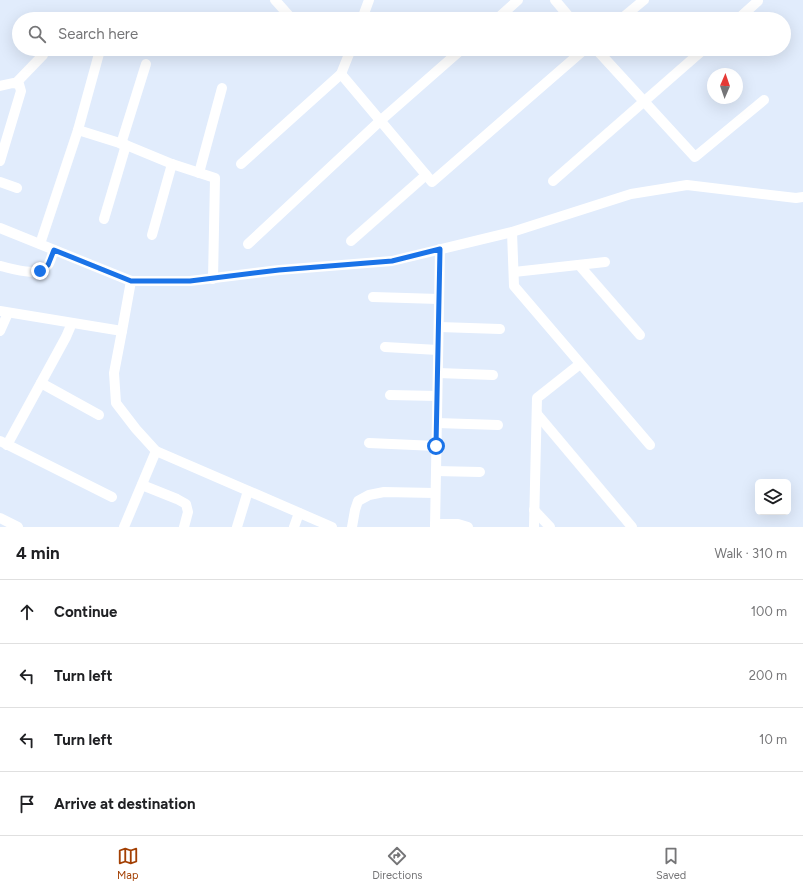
<!DOCTYPE html>
<meta charset="utf-8">
<style>
body{margin:0;font-family:Figtree,sans-serif;background:#f6f6f6;color:#202124}
.controls{position:absolute;right:12px;bottom:12px;display:grid;overflow:hidden;border-radius:6px;box-shadow:0 4px 16px #0002}
.controls button{width:36px;height:36px;display:grid;place-items:center;padding:0;border:0;border-bottom:1px solid #e0e0e0;background:#fff;color:#202124;font:20px sans-serif}
.compass{position:absolute;left:707px;top:68px;width:36px;height:36px;border-radius:50%;background:#fff;box-shadow:0 4px 16px #0002;rotate:2deg}
.stop{position:absolute;width:12px;height:12px;margin:-9px;border:3px solid #1a73e8;border-radius:50%;background:#fff}
.stop.end{background:#1a73e8;border-color:#fff;box-shadow:0 1px 4px #0008}
.list{margin:0;padding:0;list-style:none}
h2{display:flex;justify-content:space-between;align-items:center;height:52px;margin:0;padding:0 16px;font-size:17px}
h2 small{font-size:13px;font-weight:400;color:#757577}
.list li{display:grid;grid-template-columns:26px 1fr auto;gap:12px;align-items:center;box-sizing:border-box;height:64px;padding:0 16px;border-top:1px solid #e0e0e0}
.list b{display:block;font-size:15px;white-space:nowrap}
.list em{font-size:13px;font-style:normal;color:#757577}
.icon{flex:none;width:22px;height:22px;fill:none;stroke:currentColor;stroke-width:2;stroke-linecap:round;stroke-linejoin:round}
.map{position:relative;flex:none;width:803px;height:527px;overflow:hidden}
.search{position:absolute;background:#fff;box-shadow:0 4px 16px #0002;left:12px;right:12px;top:12px;height:44px;display:flex;align-items:center;gap:10px;box-sizing:border-box;padding:0 14px;border-radius:22px;color:#757577;font-size:15px}
.sheet{height:308px;background:#fff}
nav{display:flex;justify-content:space-around;align-items:center;box-sizing:border-box;height:56px;border-top:1px solid #e0e0e0;background:#fff;font-size:11px;color:#757577}
nav a{display:grid;justify-items:center;gap:2px}
nav .on{color:#a34004}
.map>svg:first-child{display:block}
.lines{fill:none;stroke-linecap:round;stroke-linejoin:round}
.minor{stroke:#fff;stroke-width:10}
.route{stroke:#1a73e8;stroke-width:5}
</style>
<div class="map">
<svg width="803" height="527" viewBox="0 0 803 527">
<rect width="100%" height="100%" fill="#e1ecfc"/>
<g class="lines">
<g class="minor">
<path d="M275,0L292,19"/>
<path d="M555,0L571,19"/>
<path d="M362,19L369,0"/>
<path d="M497,19L518,0"/>
<path d="M621,19L644,0"/>
<path d="M738,19L758,1L757,0"/>
<path d="M596,49L695,157L764,100"/>
<path d="M341,74L351,49"/>
<path d="M16,83L43,55"/>
<path d="M0,86L13,83L19,84L21,91L0,161"/>
<path d="M78,130L100,50"/>
<path d="M121,144L146,64"/>
<path d="M241,164L341,74L432,182L585,49"/>
<path d="M199,173L222,88"/>
<path d="M553,181L704,49"/>
<path d="M0,182L17,188"/>
<path d="M104,219L126,145"/>
<path d="M0,228L131,281L122,331L0,311"/>
<path d="M512,232L514,286L650,445"/>
<path d="M152,235L172,164"/>
<path d="M351,241L426,175"/>
<path d="M40,244L78,130L126,145L172,164L215,178L213,279"/>
<path d="M248,244L380,121L462,49"/>
<path d="M579,265L640,335"/>
<path d="M0,266C14,269 38,278 48,265C51,261 52,254 54,250"/>
<path d="M514,272L605,262"/>
<path d="M131,281H190L279,270L392,261L512,232L631,194L687,185L796,198L803,197"/>
<path d="M373,297L439,299"/>
<path d="M439,327L500,329"/>
<path d="M0,331L8,313"/>
<path d="M122,331L114,373L116,403L136,429L156,451L332,527"/>
<path d="M385,347L438,350"/>
<path d="M438,373L493,375"/>
<path d="M41,383L99,415"/>
<path d="M390,395L437,396"/>
<path d="M537,414L632,527"/>
<path d="M437,423L498,425"/>
<path d="M0,441L112,497"/>
<path d="M369,443L436,446"/>
<path d="M7,445L66,337L72,323"/>
<path d="M436,471L480,472"/>
<path d="M142,485L177,499L186,504L188,512L184,527"/>
<path d="M534,510L550,527"/>
<path d="M0,518L18,527"/>
<path d="M435,524H458L468,527"/>
<path d="M124,527L156,451"/>
<path d="M237,527L248,491"/>
<path d="M294,527L299,513"/>
<path d="M352,527L355,510L358,501L369,495L384,492L435,493"/>
<path d="M435,527L440,249"/>
<path d="M534,527L537,398L580,364"/>
</g>
</g>
<g class="lines">
<path class="route" d="M40,271L48,265L54,250L131,281H190L279,270L392,261L440,249L436,446"/>
</g>
</svg>
<div class="controls">
<button><svg class="icon" aria-label="layers" viewBox="0 0 24 24"><path d="M12 4l9 5-9 5-9-5zM3 14l9 5 9-5"/></svg></button>
</div>
<svg class="compass" viewBox="-18 -18 36 36"><path d="M0-13l5 13h-10z" fill="#e53935"/><path d="M0 13l5-13h-10z" fill="#757577"/></svg>
<div class="stop" style="left:436px;top:446px"></div>
<div class="stop end" style="left:40px;top:271px"></div>
<div class="search"><svg class="icon" aria-label="search" viewBox="0 0 24 24"><circle cx="10" cy="10" r="6"/><path d="M15 15l6 6"/></svg>Search here</div>
</div>
<section class="sheet">
<h2>4 min<small>Walk · 310 m</small></h2>
<ul class="list">
<li><svg class="icon" aria-label="ahead" viewBox="0 0 24 24"><path d="M12 20V5M6 11l6-6 6 6"/></svg><div><b>Continue</b></div><em>100 m</em></li>
<li><svg class="icon" aria-label="left" viewBox="0 0 24 24"><path d="M17 20v-9H6M10 6l-5 5 5 5"/></svg><div><b>Turn left</b></div><em>200 m</em></li>
<li><svg class="icon" aria-label="left" viewBox="0 0 24 24"><path d="M17 20v-9H6M10 6l-5 5 5 5"/></svg><div><b>Turn left</b></div><em>10 m</em></li>
<li><svg class="icon" aria-label="arrive" viewBox="0 0 24 24"><path d="M6 21V4h12l-3 4 3 4H6"/></svg><div><b>Arrive at destination</b></div></li>
</ul>
</section>
<nav>
<a class="on"><svg class="icon" aria-label="map" viewBox="0 0 24 24"><path d="M3 6l6-2 6 2 6-2v14l-6 2-6-2-6 2zM9 4v14M15 6v14"/></svg>Map</a>
<a><svg class="icon" aria-label="directions" viewBox="0 0 24 24"><path d="M12 3l9 9-9 9-9-9zM9 14v-3h6M13 9l2 2-2 2"/></svg>Directions</a>
<a><svg class="icon" aria-label="saved" viewBox="0 0 24 24"><path d="M7 4h10v16l-5-4-5 4z"/></svg>Saved</a>
</nav>
